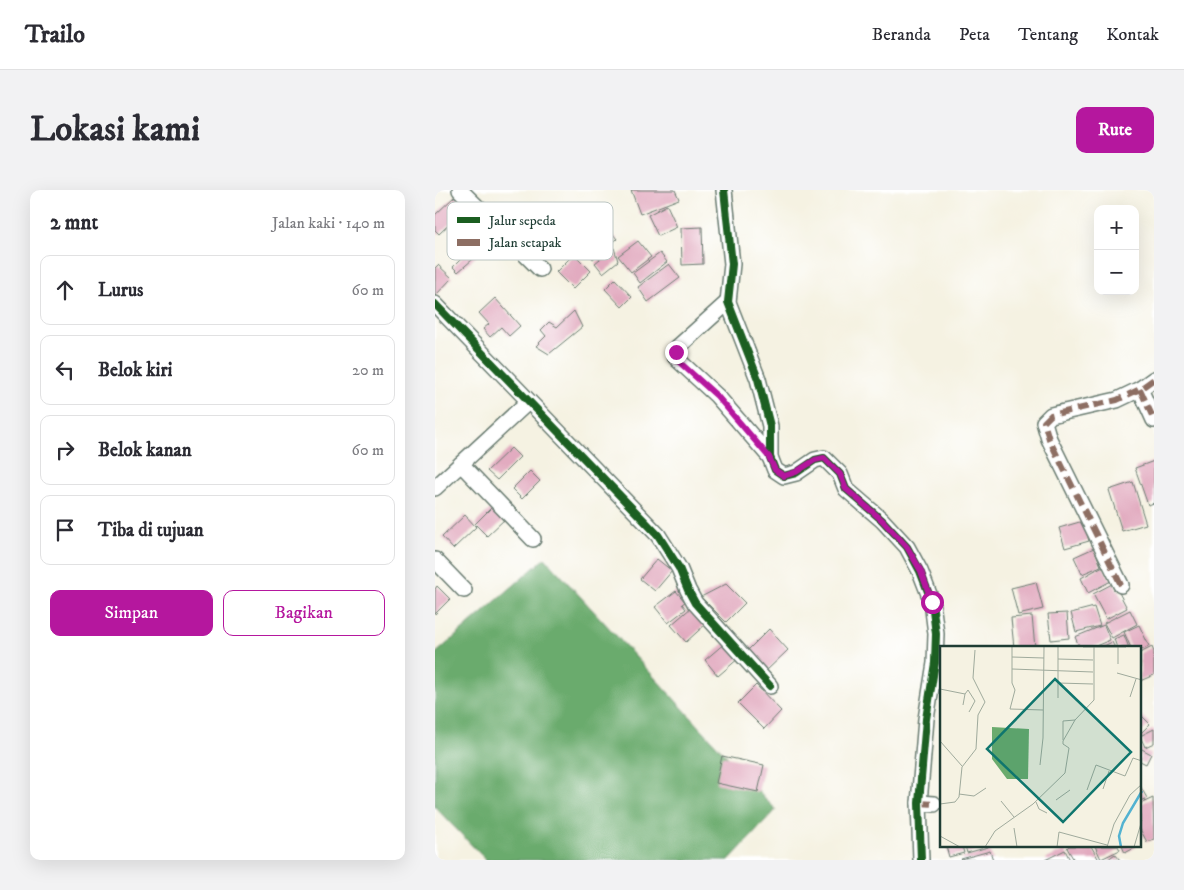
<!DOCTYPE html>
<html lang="id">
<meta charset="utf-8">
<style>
body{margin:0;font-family:"IM FELL DW Pica",serif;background:#f2f2f3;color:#2b2b33}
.controls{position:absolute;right:15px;top:15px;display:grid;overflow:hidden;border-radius:10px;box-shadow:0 5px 20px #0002}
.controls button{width:45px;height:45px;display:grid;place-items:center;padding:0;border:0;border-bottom:1px solid #e1e1e2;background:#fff;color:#2b2b33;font:25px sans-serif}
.stop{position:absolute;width:15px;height:15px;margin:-11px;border:4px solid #b5179e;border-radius:50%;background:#fff}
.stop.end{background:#b5179e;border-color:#fff;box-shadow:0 1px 5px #0008}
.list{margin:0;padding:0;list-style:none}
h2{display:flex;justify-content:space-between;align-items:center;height:65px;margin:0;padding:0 20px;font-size:21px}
h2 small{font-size:16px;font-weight:400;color:#7c7c81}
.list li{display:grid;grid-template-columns:32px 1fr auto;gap:15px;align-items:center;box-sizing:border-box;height:70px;margin:0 10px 10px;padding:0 10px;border:1px solid #e1e1e2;border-radius:10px}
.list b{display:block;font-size:19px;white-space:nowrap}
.list em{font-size:16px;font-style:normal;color:#7c7c81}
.actions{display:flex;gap:10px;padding:15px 20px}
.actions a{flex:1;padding:11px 0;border:1px solid #b5179e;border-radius:10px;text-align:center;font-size:18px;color:#b5179e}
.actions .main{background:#b5179e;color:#fff}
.icon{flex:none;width:28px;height:28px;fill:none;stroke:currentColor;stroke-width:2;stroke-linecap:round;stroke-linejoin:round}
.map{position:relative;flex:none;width:719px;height:670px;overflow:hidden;border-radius:10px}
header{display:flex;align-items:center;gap:30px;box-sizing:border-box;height:70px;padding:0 25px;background:#fff;border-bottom:1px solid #e1e1e2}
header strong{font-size:24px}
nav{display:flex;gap:28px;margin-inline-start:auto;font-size:18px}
.intro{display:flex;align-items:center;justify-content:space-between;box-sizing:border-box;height:120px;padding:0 30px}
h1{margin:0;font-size:35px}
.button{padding:12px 22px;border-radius:10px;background:#b5179e;color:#fff;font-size:18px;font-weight:700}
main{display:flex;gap:30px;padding:0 30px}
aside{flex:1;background:#fff;border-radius:10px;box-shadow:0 5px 20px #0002}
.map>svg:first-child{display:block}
.forest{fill:#6aab6d;stroke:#447450}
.building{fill:#e2abc0}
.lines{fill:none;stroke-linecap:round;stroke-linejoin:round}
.minor-casing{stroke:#6a7c71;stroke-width:18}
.minor{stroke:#fff;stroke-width:15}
.quiet{stroke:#8d6e63;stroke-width:6;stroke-dasharray:12 6;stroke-linecap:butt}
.cycleway-casing{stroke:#fff;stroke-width:11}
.cycleway{stroke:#1b5e20;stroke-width:8}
.route{stroke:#b5179e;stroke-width:6}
.inset-river{fill:none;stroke:#53b2d1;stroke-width:2.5}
.inset-road{fill:none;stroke:#9faa9c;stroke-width:1}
.view{fill:#0f766e;fill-opacity:0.15;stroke:#0f766e;stroke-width:2.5}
.inset-edge{fill:none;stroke:#1f3d34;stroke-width:2.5}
.key{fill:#fff;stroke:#bcc5c2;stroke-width:1}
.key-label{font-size:14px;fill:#1f3d34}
</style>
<header>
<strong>Trailo</strong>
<nav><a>Beranda</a><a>Peta</a><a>Tentang</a><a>Kontak</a></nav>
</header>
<div class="intro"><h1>Lokasi kami</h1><a class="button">Rute</a></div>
<main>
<aside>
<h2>2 mnt<small>Jalan kaki · 140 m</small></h2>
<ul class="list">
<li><svg class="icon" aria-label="ahead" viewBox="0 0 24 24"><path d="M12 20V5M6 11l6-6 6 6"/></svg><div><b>Lurus</b></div><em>60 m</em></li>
<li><svg class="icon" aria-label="left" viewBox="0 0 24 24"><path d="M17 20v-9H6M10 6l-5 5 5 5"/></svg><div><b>Belok kiri</b></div><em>20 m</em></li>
<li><svg class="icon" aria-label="right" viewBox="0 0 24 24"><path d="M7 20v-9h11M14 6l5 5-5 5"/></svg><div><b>Belok kanan</b></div><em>60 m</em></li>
<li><svg class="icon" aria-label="arrive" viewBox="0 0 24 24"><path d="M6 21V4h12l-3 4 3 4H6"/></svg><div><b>Tiba di tujuan</b></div></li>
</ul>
<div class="actions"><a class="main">Simpan</a><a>Bagikan</a></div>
</aside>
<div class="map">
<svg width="719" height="670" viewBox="0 0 719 670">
<rect width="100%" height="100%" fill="#fff"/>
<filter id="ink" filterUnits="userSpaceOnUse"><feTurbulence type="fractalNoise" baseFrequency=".02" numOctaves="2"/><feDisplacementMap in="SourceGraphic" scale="10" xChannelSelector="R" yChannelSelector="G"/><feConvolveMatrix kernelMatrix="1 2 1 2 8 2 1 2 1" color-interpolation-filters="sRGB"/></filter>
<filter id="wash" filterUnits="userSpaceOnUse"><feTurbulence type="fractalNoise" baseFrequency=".0096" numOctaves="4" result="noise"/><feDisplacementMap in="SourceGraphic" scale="20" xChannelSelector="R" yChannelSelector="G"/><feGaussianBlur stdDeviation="1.12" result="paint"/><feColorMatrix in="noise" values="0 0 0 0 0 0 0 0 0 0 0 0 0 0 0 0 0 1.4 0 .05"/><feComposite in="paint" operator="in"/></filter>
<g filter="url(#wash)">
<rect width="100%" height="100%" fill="#f5f2e2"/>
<path class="forest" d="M110,368L341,620L294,670H51L0,617V464Z"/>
<g id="blocks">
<g class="building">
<path d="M196,0H240L244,9L205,24Z"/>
<path d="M21,5L28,21L4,44L0,40V25Z"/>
<path d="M232,15L242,37L223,46L213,25Z"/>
<path d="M159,21L182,49L158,69L135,41Z"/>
<path d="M43,32L59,51L23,82L18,77L27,68L16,55Z"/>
<path d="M267,37L268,74L247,75L246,38Z"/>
<path d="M203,51L216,67L196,82L183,66Z"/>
<path d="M179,58L183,71L168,83L160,73Z"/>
<path d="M225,63L232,72L205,93L198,83Z"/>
<path d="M139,64L156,81L138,99L121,82Z"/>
<path d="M234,74L245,88L213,112L203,97Z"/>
<path d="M3,75L17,88L0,106V78Z"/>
<path d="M180,89L197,107L187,117L170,99Z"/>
<path d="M60,108L85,136L74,146L66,137L55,147L48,139L54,134L44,123Z"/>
<path d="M139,121L147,137L114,164L101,156L111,146L106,140L114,132L122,137Z"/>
<path d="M76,258L85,267L62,290L52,281Z"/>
<path d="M719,271V313L713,315L700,278Z"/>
<path d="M95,281L105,291L87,309L77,299Z"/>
<path d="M698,292L711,334L687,341L674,300Z"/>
<path d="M60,314L72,327L52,346L40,334Z"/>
<path d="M30,325L41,337L18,359L7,347Z"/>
<path d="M648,331L654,351L630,358L624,338Z"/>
<path d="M659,358L666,376L647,384L639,367Z"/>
<path d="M222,369L237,381L220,401L205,389Z"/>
<path d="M668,376L676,391L653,403L646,388Z"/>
<path d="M601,392L608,419L583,425L576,398Z"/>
<path d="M679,393L692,418L671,429L658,404Z"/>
<path d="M291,394L310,413L291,432L266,407Z"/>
<path d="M2,396L15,409L0,424V399Z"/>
<path d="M241,401L250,412L247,414L251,419L233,433L220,417Z"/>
<path d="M257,417L272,433L251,452L236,435Z"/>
<path d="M659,417L665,436L641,442L636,423Z"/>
<path d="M695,420L702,434L677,448L669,433Z"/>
<path d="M632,423L634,448L616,450L613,424Z"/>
<path d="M597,426L600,458H579L576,428Z"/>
<path d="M669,435L675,450L656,458H645L640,447Z"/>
<path d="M704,435L714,456L705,461V458H696L689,442Z"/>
<path d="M334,439L353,460L329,483L310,463Z"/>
<path d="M689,445L694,458H682L679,449Z"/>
<path d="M291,452L304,468L283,486L270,470Z"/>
<path d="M677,452L680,458H665Z"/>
<path d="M717,457L719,462V485L705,491V463Z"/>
<path d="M321,495L346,521L329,539L303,513Z"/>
<path d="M705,524L715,534L705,544Z"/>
<path d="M719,539V553L710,557L705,546Z"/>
<path d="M705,558L716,564L711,574L705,571Z"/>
<path d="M287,566L329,575L323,602L281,593Z"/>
<path d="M705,596L712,608L705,611Z"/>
<path d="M718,608L719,649L712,652L705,639V614Z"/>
<path d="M511,656H527L529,663L514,667Z"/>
<path d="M530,656H553V657L532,663Z"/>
<path d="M634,656H656L664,670H639L632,658Z"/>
<path d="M660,656H683L685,660L666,669Z"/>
<path d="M687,656H703L690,663Z"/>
<path d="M630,660L635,670H610Z"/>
<path d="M555,661L558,670H527L526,669Z"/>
<path d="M680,664L685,670H672Z"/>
</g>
</g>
</g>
<g filter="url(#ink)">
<use href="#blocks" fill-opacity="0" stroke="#6a7c71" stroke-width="1"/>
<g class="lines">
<g class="minor-casing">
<g id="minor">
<path d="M25,0L105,79"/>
<path d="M289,0L297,74L293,112L323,189L335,236V267L340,280L349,286L361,283L380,270L389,268L405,284L411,299L447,330L472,357L485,381L497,412L501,444L500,473L491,529L484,613L486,670"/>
<path d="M293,112L243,157L240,166L243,170L282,206L335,267"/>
<path d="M0,114L223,345L244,378L253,400L260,413L335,496"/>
<path d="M705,199L719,230"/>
<path d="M26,274L98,349"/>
<path d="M0,298L93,212"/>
<path d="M0,370L29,400"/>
<path d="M686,395L614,249L609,232L616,225L682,210L705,199L719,189"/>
<path d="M484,613L499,614"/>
</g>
</g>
<use href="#minor" class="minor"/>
<g class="quiet">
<path d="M705,199L719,230"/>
<path d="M686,395L614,249L609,232L616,225L682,210L705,199L719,189"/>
<path d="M484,613L499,614"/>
</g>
<g class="cycleway-casing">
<g id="cycleway">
<path d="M289,0L297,74L293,112L323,189L335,236V267L340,280L349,286L361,283L380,270L389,268L405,284L411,299L447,330L472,357L485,381L497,412L501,444L500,473L491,529L484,613L486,670"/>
<path d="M0,114L223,345L244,378L253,400L260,413L335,496"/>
</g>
</g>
<use href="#cycleway" class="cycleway"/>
</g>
</g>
<g class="lines" filter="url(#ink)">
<path class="route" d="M241,162L240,166L242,170L282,206L334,267L340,280L349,286L361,282L380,270L389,268L405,284L411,299L447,330L472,357L486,381L497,412"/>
</g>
<g transform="translate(505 456)">
<rect width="201" height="201" fill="#f5f2e2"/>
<path d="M52,81L89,83L88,133H67L52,113Z" fill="#6aab6d"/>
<path class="inset-river" d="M181,201L179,190L183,177L202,145"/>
<path class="inset-road" d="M72,1V37L75,44L70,63L103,64M143,1H186M72,11L104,12M118,13L153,14M178,18V1M72,23L153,26M177,27L202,34M118,37L153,38M0,43L25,48L23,59M25,48L28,44L35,55L29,66M190,51L196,33M118,52V1M123,94V75L135,74M0,95L22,120M100,119L103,92L104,1M163,143L169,125M147,144L156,119L185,130L193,112L202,115M19,148L34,150L46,142M116,154L130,144M61,155L74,171M96,156L99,163L107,167M0,158L15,156L19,151L22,121L36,103L38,69L45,56L33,32L35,4M74,182L77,201M0,190L20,201M45,201L55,185L93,158L125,127L129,102L123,98V95L135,74L154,54V1M117,201L119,186L167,199M167,201L174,178L190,149L202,138M194,201L202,174"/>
<path class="view" d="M115,33L191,106L123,176L47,103Z"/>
<rect width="201" height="201" class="inset-edge"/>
</g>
<rect x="12" y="12" width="166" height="58" rx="8" class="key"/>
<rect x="22" y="27" width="23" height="6" fill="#1b5e20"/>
<rect x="22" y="49" width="23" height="7" fill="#8d6e63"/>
<g class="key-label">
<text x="54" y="35">Jalur sepeda</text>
<text x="54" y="57">Jalan setapak</text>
</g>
</svg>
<div class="controls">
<button>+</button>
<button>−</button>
</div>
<div class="stop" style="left:497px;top:412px"></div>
<div class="stop end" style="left:241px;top:162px"></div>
</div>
</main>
